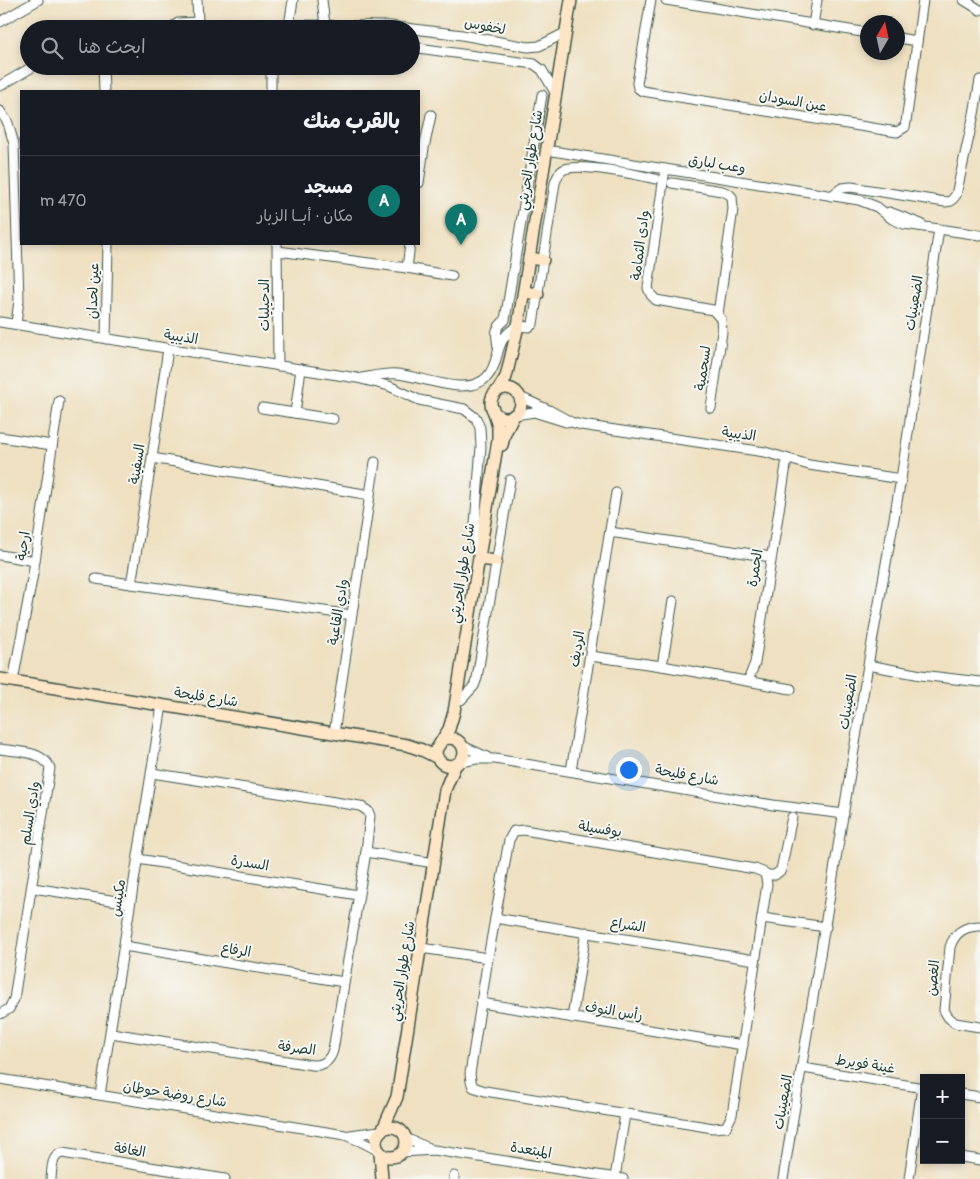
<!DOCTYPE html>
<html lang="ar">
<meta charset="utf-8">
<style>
body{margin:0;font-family:Pangolin,"Playpen Sans Arabic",sans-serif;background:#20242c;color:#f1f3f6;direction:rtl}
.controls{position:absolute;right:15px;bottom:15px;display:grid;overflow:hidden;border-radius:0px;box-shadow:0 2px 8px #0003}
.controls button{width:45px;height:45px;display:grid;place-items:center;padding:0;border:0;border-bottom:1px solid #363941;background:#171b24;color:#f1f3f6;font:25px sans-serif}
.compass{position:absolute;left:860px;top:15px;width:45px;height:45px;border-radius:50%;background:#171b24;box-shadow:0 2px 8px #0003;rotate:9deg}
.you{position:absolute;left:628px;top:769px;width:18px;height:18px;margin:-12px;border:4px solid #fff;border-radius:50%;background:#1a73e8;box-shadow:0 0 0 8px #1a73e833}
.badge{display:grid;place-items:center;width:32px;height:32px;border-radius:50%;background:#0f766e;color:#fff;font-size:16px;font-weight:700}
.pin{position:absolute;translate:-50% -41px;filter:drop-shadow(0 1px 2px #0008)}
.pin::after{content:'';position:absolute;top:26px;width:18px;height:15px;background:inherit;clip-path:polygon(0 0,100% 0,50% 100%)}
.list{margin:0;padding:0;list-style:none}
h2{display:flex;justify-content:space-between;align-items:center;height:65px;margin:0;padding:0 20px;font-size:21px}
h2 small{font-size:16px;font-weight:400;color:#9ea1a6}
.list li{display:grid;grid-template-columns:32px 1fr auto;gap:15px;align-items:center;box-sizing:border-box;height:90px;padding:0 20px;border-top:1px solid #363941}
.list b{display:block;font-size:19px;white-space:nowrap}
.list p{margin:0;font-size:16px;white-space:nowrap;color:#9ea1a6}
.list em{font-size:16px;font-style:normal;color:#9ea1a6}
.icon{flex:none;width:28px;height:28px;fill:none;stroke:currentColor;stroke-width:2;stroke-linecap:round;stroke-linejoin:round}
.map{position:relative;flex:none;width:980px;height:1179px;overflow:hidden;direction:ltr}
.search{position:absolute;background:#171b24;box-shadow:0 2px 8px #0003;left:20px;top:20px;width:400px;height:55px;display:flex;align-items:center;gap:12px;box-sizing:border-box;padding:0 18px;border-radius:28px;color:#9ea1a6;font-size:19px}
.panel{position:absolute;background:#171b24;box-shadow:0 2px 8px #0003;left:20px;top:90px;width:400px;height:155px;border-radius:0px;direction:rtl}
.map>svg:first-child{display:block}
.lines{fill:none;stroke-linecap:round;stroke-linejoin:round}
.street-casing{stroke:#3e5549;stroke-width:11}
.secondary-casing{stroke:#3e5549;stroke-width:14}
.street{stroke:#fff;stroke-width:9}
.secondary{stroke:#fde5c5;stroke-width:11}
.labels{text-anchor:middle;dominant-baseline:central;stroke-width:4;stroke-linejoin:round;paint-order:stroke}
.street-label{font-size:14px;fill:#1f3d34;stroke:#f6f6f2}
</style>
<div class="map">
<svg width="980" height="1179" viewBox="0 0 980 1179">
<rect width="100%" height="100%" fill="#f6f6f2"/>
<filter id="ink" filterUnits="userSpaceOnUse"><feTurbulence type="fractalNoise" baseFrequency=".02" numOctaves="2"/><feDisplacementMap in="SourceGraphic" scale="10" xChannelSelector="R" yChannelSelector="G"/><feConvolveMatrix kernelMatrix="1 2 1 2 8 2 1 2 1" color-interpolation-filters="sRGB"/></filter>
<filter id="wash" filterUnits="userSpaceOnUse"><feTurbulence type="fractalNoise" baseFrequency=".0096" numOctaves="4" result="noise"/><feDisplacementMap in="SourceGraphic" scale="20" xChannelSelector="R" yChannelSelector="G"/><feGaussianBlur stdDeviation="1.12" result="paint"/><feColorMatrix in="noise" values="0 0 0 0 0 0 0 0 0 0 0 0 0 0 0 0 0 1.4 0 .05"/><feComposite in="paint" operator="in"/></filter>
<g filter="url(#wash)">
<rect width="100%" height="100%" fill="#eee0c0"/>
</g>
<g filter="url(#ink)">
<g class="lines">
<g class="street-casing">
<g id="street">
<path d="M197,0L198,22L205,27L216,28"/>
<path d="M322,0L325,25"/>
<path d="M651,0L637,83L638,88L642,91L897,132L905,127L906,122L923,0"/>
<path d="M666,0L868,33"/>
<path d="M964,0L980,10"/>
<path d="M0,22L38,0"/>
<path d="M813,25L817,0"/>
<path d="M289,26L293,0"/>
<path d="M170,29L178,23L198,22"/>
<path d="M277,29L281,27L298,25L390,26L462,35L528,47L539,46L565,33"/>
<path d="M898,38L917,41"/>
<path d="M411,47L534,64L542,70L556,94"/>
<path d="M103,66L104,91"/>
<path d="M271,66V91"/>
<path d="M0,86L34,66"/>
<path d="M0,111L8,123L14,144L19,300L16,324"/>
<path d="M546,150L859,200L877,207L892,219L904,224L980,235"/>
<path d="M665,169L648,288L651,295L656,300L713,310L721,319L722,332L711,408"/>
<path d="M419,183L424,148L431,115"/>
<path d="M672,183L722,191L729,194L732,197L733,209L718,314"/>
<path d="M831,196L842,188L851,187L945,202L951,201L956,195L974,114L980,80"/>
<path d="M889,212L921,224"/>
<path d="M277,244L278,366"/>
<path d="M278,251L407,268L452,276"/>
<path d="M407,268L410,244"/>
<path d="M0,322L357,378L389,386L419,400L464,409L476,418L480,428L481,447L474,537L475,548L480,558"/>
<path d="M106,339L108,244"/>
<path d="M498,347C496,332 494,330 505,320L542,95"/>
<path d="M362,378C374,376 386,373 397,374C422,376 467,398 487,377C502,360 492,340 518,326L529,327L533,324L555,183C557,178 558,173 563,170C576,162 640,175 655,179"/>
<path d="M520,397L549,410L571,422L581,425L765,452L809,465L901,479"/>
<path d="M262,408L333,419"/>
<path d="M295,413L301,369"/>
<path d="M515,415L534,412L566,422"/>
<path d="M0,437L52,445"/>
<path d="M152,458L370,495"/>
<path d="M610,532L771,557"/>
<path d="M0,555L35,561"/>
<path d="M96,579L352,615"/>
<path d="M131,584L152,458L168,349"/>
<path d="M590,656L662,666L791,689"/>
<path d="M868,665L921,675L980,682"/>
<path d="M662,666L673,601"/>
<path d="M13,681L33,574L59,401"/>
<path d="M748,681L755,663L787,459"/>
<path d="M461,700L474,686L477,678L510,480"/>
<path d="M334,733L375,462"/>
<path d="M463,746L487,757"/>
<path d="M0,749C17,752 42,750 50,768L14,999L9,1009L0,1014"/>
<path d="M461,762L476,759H495L773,805L844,814"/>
<path d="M571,771L616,493"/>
<path d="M524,830L755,869L765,873L767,884L732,1115L726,1127L713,1128L485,1091L473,1087L471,1081L470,1074L488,958L509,840L514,831Z"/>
<path d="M366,852L434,863"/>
<path d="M138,859L358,895"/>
<path d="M765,875H775L781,870L792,817"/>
<path d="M33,888L130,903"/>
<path d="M495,918L755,960"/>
<path d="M762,918L826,927"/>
<path d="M980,926C965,926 955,932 950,947L944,1010L948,1017L955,1023L980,1027"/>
<path d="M124,946L344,982"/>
<path d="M421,948L488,958"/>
<path d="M481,1003L743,1045"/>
<path d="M572,1018L586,932"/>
<path d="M111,1033L312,1065C323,1066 330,1061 333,1050L366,852L370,816L368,811L360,806L152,773"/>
<path d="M803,1068L924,1088"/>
<path d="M0,1079L345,1135L362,1142L379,1151"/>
<path d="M961,1094L980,1097"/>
<path d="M100,1095L162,705"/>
<path d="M350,1135L380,1131"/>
<path d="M405,1138L429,1148"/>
<path d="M402,1152L434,1150L623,1179"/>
<path d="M961,1157L980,1160"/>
<path d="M615,1178L625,1114"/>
<path d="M51,1179C52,1169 51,1156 62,1153L225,1179"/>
<path d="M454,1179V1176"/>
<path d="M783,1179L868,665L901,479L939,229"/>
<path d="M909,1179L922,1087"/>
</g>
</g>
<g class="secondary-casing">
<g id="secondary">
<path d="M529,258L543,260"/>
<path d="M524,292L538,294"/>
<circle cx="506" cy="403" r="15"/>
<path d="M498,390L506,377L518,326L571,0"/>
<path d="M502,445L505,433L514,415"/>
<path d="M480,559L496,561"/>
<path d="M0,679L407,745L422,750L436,757"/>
<path d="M442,740C454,735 464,742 464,754C459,772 435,768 436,750L449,729L454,712L498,440V427L493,409"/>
<circle cx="391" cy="1142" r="15"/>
<path d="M383,1129L397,1097L445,790L455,766"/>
<path d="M380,1152L382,1179"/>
</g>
</g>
<use href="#street" class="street"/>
<use href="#secondary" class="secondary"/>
</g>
</g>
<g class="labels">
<g class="street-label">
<text transform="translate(485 26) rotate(11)">لخفوس</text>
<text transform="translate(793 101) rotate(10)">عين السودان</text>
<text transform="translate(530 160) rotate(-81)">شارع طوار الحريثي</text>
<text transform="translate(717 164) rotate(9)">وعب لبارق</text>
<text transform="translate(640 245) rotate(-83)">وادى الثمامة</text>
<text transform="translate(93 291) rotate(-88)">عين لحدان</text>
<text transform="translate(914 303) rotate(-81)">الضعينيات</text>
<text transform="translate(264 305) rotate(-90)">الدحيليات</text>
<text transform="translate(181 337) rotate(9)">الذيبية</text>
<text transform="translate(703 368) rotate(-82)">لسحمية</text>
<text transform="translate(739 434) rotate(8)">الذيبية</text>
<text transform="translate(137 464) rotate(-81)">السفينة</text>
<text transform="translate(23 546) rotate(-81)">ارحية</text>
<text transform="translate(755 568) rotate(-81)">الحمرة</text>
<text transform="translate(462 573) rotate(-81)">شارع طوار الحريثي</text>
<text transform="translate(338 612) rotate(-81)">وادي القاعية</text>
<text transform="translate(577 649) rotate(-81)">الرديف</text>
<text transform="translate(206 697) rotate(9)">شارع فليحة</text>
<text transform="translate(848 702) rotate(-81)">الضعينيات</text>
<text transform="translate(687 775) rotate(10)">شارع فليحة</text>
<text transform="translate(30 813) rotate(-81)">وادي السلم</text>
<text transform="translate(600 829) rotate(9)">بوفسيلة</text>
<text transform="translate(250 863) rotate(9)">السدرة</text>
<text transform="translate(118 898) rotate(-81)">مكينس</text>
<text transform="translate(628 925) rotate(9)">الشراع</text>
<text transform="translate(236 950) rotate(9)">الرفاع</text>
<text transform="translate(402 971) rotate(-81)">شارع طوار الحريثي</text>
<text transform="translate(933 978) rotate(-84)">الغصن</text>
<text transform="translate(614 1011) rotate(9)">رأس النوف</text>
<text transform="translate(297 1048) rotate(7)">الصرفة</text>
<text transform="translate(865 1064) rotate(9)">غينة فويرط</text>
<text transform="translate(175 1094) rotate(9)">شارع روضة حوطان</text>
<text transform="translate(783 1102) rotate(-80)">الضعينيات</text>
<text transform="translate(130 1150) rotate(9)">الغافة</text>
<text transform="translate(531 1150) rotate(9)">المبتعدة</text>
</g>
</g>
</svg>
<div class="controls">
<button>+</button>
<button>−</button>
</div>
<svg class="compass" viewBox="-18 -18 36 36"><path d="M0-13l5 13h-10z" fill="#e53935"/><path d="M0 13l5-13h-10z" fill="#9ea1a6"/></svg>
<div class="you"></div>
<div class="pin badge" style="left:461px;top:245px">A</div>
<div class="search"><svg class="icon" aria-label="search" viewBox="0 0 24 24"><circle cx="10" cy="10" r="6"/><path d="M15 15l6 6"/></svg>ابحث هنا</div>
<section class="panel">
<h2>بالقرب منك<small></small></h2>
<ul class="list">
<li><span class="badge">A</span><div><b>مسجد</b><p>مكان · أبــا الزبار</p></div><em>470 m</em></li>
</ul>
</section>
</div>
